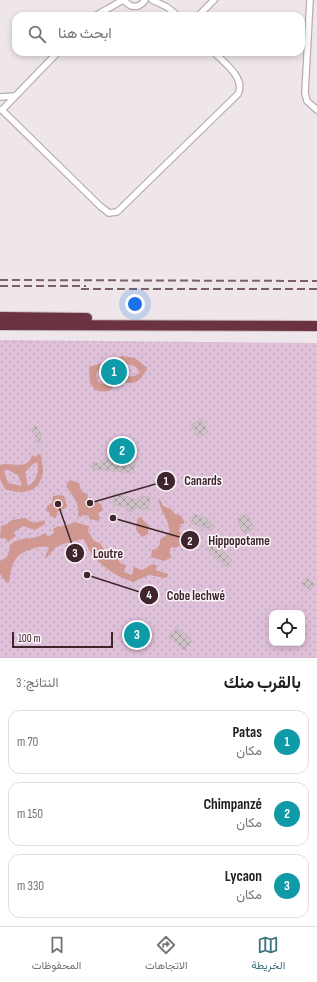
<!DOCTYPE html>
<html lang="ar">
<meta charset="utf-8">
<style>
body{margin:0;font-family:"Sofia Sans Condensed",Vazirmatn,sans-serif;background:#f6f6f6;color:#202124;direction:rtl}
.controls{position:absolute;right:12px;bottom:12px;display:grid;overflow:hidden;border-radius:8px;box-shadow:0 2px 6px #0003}
.controls button{width:36px;height:36px;display:grid;place-items:center;padding:0;border:0;border-bottom:1px solid #e0e0e0;background:#fff;color:#202124;font:20px sans-serif}
.scale{position:absolute;left:12px;bottom:10px;width:101px;box-sizing:border-box;padding-left:4px;border:2px solid #40252e;border-top:0;font-size:11px;line-height:14px;white-space:nowrap;color:#40252e;-webkit-text-stroke:3px #fbf7f9;paint-order:stroke}
.you{position:absolute;left:135px;top:304px;width:14px;height:14px;margin:-10px;border:3px solid #fff;border-radius:50%;background:#1a73e8;box-shadow:0 0 0 6px #1a73e833}
.badge{display:grid;place-items:center;width:26px;height:26px;border-radius:50%;background:#40717e;color:#fff;font-size:13px;font-weight:700}
.pin{position:absolute;translate:-50% -50%;border:2px solid #fff;box-shadow:0 1px 4px #0006}
.list{margin:0;padding:0;list-style:none}
h2{display:flex;justify-content:space-between;align-items:center;height:52px;margin:0;padding:0 16px;font-size:17px}
h2 small{font-size:13px;font-weight:400;color:#757577}
.list li{display:grid;grid-template-columns:26px 1fr auto;gap:12px;align-items:center;box-sizing:border-box;height:64px;margin:0 8px 8px;padding:0 8px;border:1px solid #e0e0e0;border-radius:12px}
.list b{display:block;font-size:15px;white-space:nowrap}
.list p{margin:0;font-size:13px;white-space:nowrap;color:#757577}
.list em{font-size:13px;font-style:normal;color:#757577}
.icon{flex:none;width:22px;height:22px;fill:none;stroke:currentColor;stroke-width:2;stroke-linecap:round;stroke-linejoin:round}
.map{position:relative;flex:none;width:317px;height:658px;overflow:hidden;direction:ltr}
.search{position:absolute;background:#fff;box-shadow:0 2px 6px #0003;left:12px;right:12px;top:12px;height:44px;display:flex;align-items:center;gap:10px;box-sizing:border-box;padding:0 14px;border-radius:12px;color:#757577;font-size:15px}
.sheet{height:268px;background:#fff}
nav{display:flex;justify-content:space-around;align-items:center;box-sizing:border-box;height:56px;border-top:1px solid #e0e0e0;background:#fff;font-size:11px;color:#757577}
nav a{display:grid;justify-items:center;gap:2px}
nav .on{color:#40717e}
.map>svg:first-child{display:block}
.park{fill:url(#park-dots);fill-rule:evenodd}
.water{fill:#d09891;fill-rule:evenodd}
.building{fill:url(#building-cross-hatch);stroke:#c8b8c0}
.lines{fill:none;stroke-linecap:round;stroke-linejoin:round}
.street-casing{stroke:#baacb2;stroke-width:8}
.highway-casing{stroke:#cac2c4;stroke-width:12}
.street{stroke:#fff;stroke-width:5.5}
.highway{stroke:#6b3241;stroke-width:10}
.rail{stroke:#7b6069;stroke-width:2;stroke-dasharray:8 4;stroke-linecap:butt}
.leader{fill:none;stroke:#40252e;stroke-width:1.5}
.callout-dot{fill:#40252e;stroke:#fbf7f9;stroke-width:1.5}
.mark-label{font-size:12px;text-anchor:middle;font-weight:bold;fill:#fff}
.callout-label{font-size:13px;text-anchor:middle;font-weight:bold;fill:#40252e;stroke:#fbf7f9;stroke-width:3;stroke-linejoin:round;paint-order:stroke}
</style>
<div class="map">
<svg width="317" height="658" viewBox="0 0 317 658">
<defs>
<pattern id="park-dots" width="8" height="8" patternUnits="userSpaceOnUse"><rect width="8" height="8" fill="#dec0d8"/><path d="M2 2h.1M6 6h.1" fill="none" stroke="#c0a5ba" stroke-width="1.8" stroke-linecap="round"/></pattern>
<pattern id="building-cross-hatch" width="8" height="8" patternUnits="userSpaceOnUse"><rect width="8" height="8" fill="#cfc2c8"/><path d="M0 0l8 8M0 8l8-8" fill="none" stroke="#a99da3"/></pattern>
</defs>
<rect width="100%" height="100%" fill="#eee6ea"/>
<path class="park" d="M0,340L317,343V658H0ZM272,613H302V643H272Z"/>
<g class="water">
<path d="M123,356L135,358L146,367L147,368C144,375 139,383 131,383C128,383 125,382 122,383C109,387 112,395 95,390L90,383L89,367ZM120,362L135,366L140,372C135,378 128,376 122,376C114,377 106,390 98,381C96,377 96,375 97,371Z"/>
<path d="M38,454L41,455C41,461 43,465 43,471C41,492 23,496 5,489L0,479V465C10,461 28,472 32,455L35,457ZM37,462C40,471 36,482 28,486L25,472L33,464ZM6,469L18,475L22,486L8,483L4,471Z"/>
<path d="M70,480L79,483L81,491L88,495L87,504L90,508L95,501L101,504L103,510L97,514L100,517L99,521L89,519V516L82,515L81,517L78,516C80,503 73,496 66,486Z"/>
<path d="M59,495L64,496L67,505L66,508L57,512L56,518L50,516L49,512L46,511L47,506L52,503L53,496Z"/>
<path d="M159,498L163,506L171,509L175,514L181,516L184,521V524H181L179,532L189,534L186,544L188,546L181,545L175,548L171,547L169,554L172,557L164,561L151,557L152,550L156,549L160,544V540L169,533C171,520 158,510 159,498Z"/>
<path d="M140,517L149,526L148,534L142,537L136,530L137,520Z"/>
<path d="M25,518L34,523L44,520L45,524L35,530L23,526L14,532L16,536L8,542L5,538H0L1,526L7,524L12,520Z"/>
<path d="M75,522L89,526L88,531L94,541L100,543L106,553L117,557L120,563L126,565L124,572L132,575L134,567L142,570L153,564L157,566L156,570L168,574V576L165,578L149,575L133,582C115,576 100,566 89,550C87,546 86,542 83,539L63,544L56,547L46,558L45,557L49,548C43,543 22,552 18,556C11,563 11,573 9,582L7,583L0,574V561L7,557L11,544C24,535 31,542 45,533L48,537L54,533L53,529L58,526L61,527Z"/>
</g>
<g class="building">
<path d="M201,419L208,432L199,438L191,425Z"/>
<path d="M36,426L41,434L40,443L35,442L36,436L31,430Z"/>
<path d="M101,459L135,462L134,473L92,469L93,463H101Z"/>
<path d="M114,493L140,501L141,496L150,497L148,509L134,508V512L127,511V507L113,505Z"/>
<path d="M194,514L208,519L207,523L214,525L212,530L191,523Z"/>
<path d="M247,514L254,528L244,533L237,519Z"/>
<path d="M212,541L232,560L226,567L206,548Z"/>
<path d="M306,577L315,584L310,590L301,583Z"/>
<path d="M176,627L192,641L184,650L168,636Z"/>
</g>
<g class="lines">
<g class="street-casing">
<g id="street">
<path d="M124,0C130,8 139,9 145,0"/>
<path d="M152,0L167,7L178,16"/>
<path d="M310,0L305,93L307,101L317,110"/>
<path d="M95,16L123,0"/>
<path d="M198,16L214,0"/>
<path d="M0,97L14,96"/>
<path d="M0,110H2L100,206L109,213L117,212L238,94C246,78 224,63 214,52"/>
<path d="M2,110L58,52"/>
</g>
</g>
<g class="highway-casing">
<g id="highway">
<path d="M0,317L87,318"/>
<path d="M0,325L317,326"/>
</g>
</g>
<use href="#street" class="street"/>
<use href="#highway" class="highway"/>
<g class="rail">
<path d="M0,280L317,281"/>
<path d="M0,286H86"/>
<path d="M81,289H317"/>
</g>
</g>
<path class="leader" d="M90 503L166 481M113 518L190 540M58 504L75 553M87 575L149 595"/>
<g class="callout-dot">
<circle cx="90" cy="503" r="4"/>
<circle cx="113" cy="518" r="4"/>
<circle cx="58" cy="504" r="4"/>
<circle cx="87" cy="575" r="4"/>
<circle cx="166" cy="481" r="10"/>
<circle cx="190" cy="540" r="10"/>
<circle cx="75" cy="553" r="10"/>
<circle cx="149" cy="595" r="10"/>
</g>
<g class="mark-label">
<text x="166" y="485">1</text>
<text x="190" y="545">2</text>
<text x="75" y="557">3</text>
<text x="149" y="599">4</text>
</g>
<g class="callout-label">
<text x="203" y="485">Canards</text>
<text x="239" y="545">Hippopotame</text>
<text x="108" y="558">Loutre</text>
<text x="196" y="600">Cobe lechwé</text>
</g>
</svg>
<div class="controls">
<button><svg class="icon" aria-label="locate" viewBox="0 0 24 24"><circle cx="12" cy="12" r="6"/><path d="M12 2v4M12 18v4M2 12h4M18 12h4"/></svg></button>
</div>
<div class="scale">100 m</div>
<div class="you"></div>
<div class="pin badge" style="left:114px;top:372px;background:#0f9aa8">1</div>
<div class="pin badge" style="left:122px;top:451px;background:#0f9aa8">2</div>
<div class="pin badge" style="left:137px;top:635px;background:#0f9aa8">3</div>
<div class="search"><svg class="icon" aria-label="search" viewBox="0 0 24 24"><circle cx="10" cy="10" r="6"/><path d="M15 15l6 6"/></svg>ابحث هنا</div>
</div>
<section class="sheet">
<h2>بالقرب منك<small>النتائج: 3</small></h2>
<ul class="list">
<li><span class="badge" style="background:#0f9aa8">1</span><div><b>Patas</b><p>مكان</p></div><em>70 m</em></li>
<li><span class="badge" style="background:#0f9aa8">2</span><div><b>Chimpanzé</b><p>مكان</p></div><em>150 m</em></li>
<li><span class="badge" style="background:#0f9aa8">3</span><div><b>Lycaon</b><p>مكان</p></div><em>330 m</em></li>
</ul>
</section>
<nav>
<a class="on"><svg class="icon" aria-label="map" viewBox="0 0 24 24"><path d="M3 6l6-2 6 2 6-2v14l-6 2-6-2-6 2zM9 4v14M15 6v14"/></svg>الخريطة</a>
<a><svg class="icon" aria-label="directions" viewBox="0 0 24 24"><path d="M12 3l9 9-9 9-9-9zM9 14v-3h6M13 9l2 2-2 2"/></svg>الاتجاهات</a>
<a><svg class="icon" aria-label="saved" viewBox="0 0 24 24"><path d="M7 4h10v16l-5-4-5 4z"/></svg>المحفوظات</a>
</nav>
